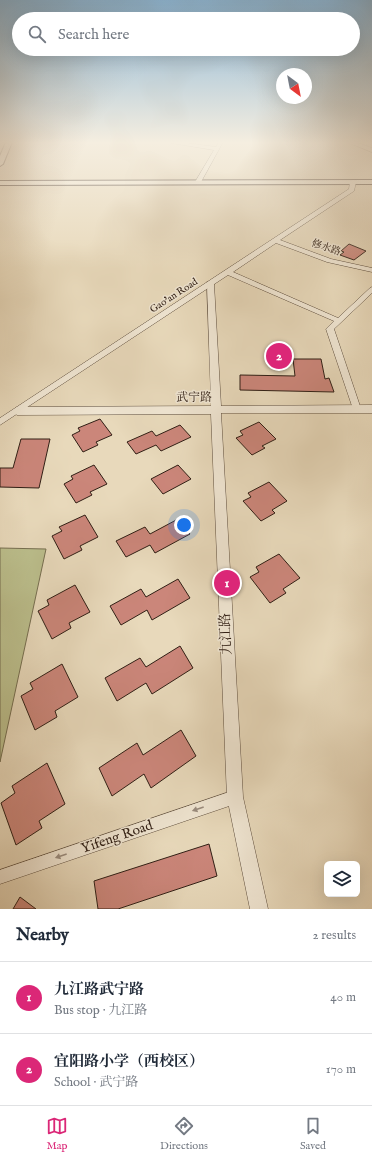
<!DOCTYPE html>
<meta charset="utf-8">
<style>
body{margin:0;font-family:"IM FELL English","Noto Serif SC",serif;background:#f6f6f7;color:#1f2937}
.controls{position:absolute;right:12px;bottom:12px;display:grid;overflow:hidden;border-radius:6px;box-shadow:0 4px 16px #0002}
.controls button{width:36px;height:36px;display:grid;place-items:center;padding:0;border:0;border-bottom:1px solid #e0e1e3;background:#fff;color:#1f2937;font:20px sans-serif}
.compass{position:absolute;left:276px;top:68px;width:36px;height:36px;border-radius:50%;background:#fff;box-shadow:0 4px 16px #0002;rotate:148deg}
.you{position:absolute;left:184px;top:525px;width:14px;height:14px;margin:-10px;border:3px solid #fff;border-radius:50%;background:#1a73e8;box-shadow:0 0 0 6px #1a73e833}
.badge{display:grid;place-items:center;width:26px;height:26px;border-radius:50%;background:#db2777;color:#fff;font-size:13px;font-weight:700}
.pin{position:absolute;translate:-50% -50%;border:2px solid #fff;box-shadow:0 1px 4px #0006}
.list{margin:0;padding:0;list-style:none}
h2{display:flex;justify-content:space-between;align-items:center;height:52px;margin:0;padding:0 16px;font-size:17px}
h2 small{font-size:13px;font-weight:400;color:#747a83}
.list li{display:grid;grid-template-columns:26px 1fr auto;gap:12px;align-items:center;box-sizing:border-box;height:72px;padding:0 16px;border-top:1px solid #e0e1e3}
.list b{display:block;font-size:15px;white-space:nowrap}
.list p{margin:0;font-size:13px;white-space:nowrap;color:#747a83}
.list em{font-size:13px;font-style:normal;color:#747a83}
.icon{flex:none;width:22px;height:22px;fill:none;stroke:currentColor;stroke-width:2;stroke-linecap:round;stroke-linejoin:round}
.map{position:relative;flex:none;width:372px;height:909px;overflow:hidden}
.search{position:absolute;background:#fff;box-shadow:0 4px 16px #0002;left:12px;right:12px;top:12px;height:44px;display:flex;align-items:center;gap:10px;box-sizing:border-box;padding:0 14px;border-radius:22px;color:#747a83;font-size:15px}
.sheet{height:196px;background:#fff}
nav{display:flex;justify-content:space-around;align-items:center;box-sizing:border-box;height:56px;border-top:1px solid #e0e1e3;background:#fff;font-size:11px;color:#747a83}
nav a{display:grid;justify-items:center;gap:2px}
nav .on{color:#db2777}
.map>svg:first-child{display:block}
.green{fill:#bbbe8c;stroke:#766e50}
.building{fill:#cb867a;stroke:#301f15}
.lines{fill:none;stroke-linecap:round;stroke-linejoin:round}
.minor-casing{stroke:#5e4e3e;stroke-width:1}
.tertiary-casing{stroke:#5e4e3e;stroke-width:1}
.secondary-casing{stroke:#301f15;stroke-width:2}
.minor{fill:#f0e6d3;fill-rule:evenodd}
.tertiary{fill:#f0e6d3;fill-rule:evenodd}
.secondary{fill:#f0e6d3;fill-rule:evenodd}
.oneway{fill:#9a8c7e}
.labels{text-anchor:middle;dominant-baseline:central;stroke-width:3;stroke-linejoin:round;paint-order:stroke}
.far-street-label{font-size:10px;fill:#301f15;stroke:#f0e6d3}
.street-label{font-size:12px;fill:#301f15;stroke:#f0e6d3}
.near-street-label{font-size:14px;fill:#301f15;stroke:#f0e6d3}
</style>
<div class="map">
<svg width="372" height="909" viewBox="0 0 372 909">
<rect width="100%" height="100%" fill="#e8d9bb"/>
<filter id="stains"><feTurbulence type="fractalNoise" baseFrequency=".005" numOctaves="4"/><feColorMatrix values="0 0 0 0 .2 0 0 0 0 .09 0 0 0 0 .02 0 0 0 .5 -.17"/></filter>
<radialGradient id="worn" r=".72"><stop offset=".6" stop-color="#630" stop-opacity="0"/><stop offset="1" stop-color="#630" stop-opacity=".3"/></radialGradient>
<path class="green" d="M0,548L46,549L0,762Z"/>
<g class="building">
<path d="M349,244L366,251L354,260L340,255L344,252L341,251Z"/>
<path d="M293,359H321L325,379L329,378L334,392L240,390V375L295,376Z"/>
<path d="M100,419L112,435L96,442L98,445L83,452L72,435L80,431L78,428Z"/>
<path d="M259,422L276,439L262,446L265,448L252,455L236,438L243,435L240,431Z"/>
<path d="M180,425L191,437L161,451L156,445L136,454L127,442L152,431L156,436Z"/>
<path d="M21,439H50L39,488L0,487V468H13Z"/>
<path d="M94,465L107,484L90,492L92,495L76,503L64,484L73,479L71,476Z"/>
<path d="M178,465L191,479L163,494L151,479Z"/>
<path d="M269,482L287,501L272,510L275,513L261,521L243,501L251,497L248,493Z"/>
<path d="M85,515L98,537L80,546L82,550L64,559L52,536L62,531L59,527Z"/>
<path d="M178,519L190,534L155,553L150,545L126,557L116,541L145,527L150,534Z"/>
<path d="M279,554L300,578L283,589L286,593L270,603L250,577L259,572L256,567Z"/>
<path d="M178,579L190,598L152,620L147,610L121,625L110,606L141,589L146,597Z"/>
<path d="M75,585L90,612L69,623L71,628L52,639L38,611L49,605L47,600Z"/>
<path d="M180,646L193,668L152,694L146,683L117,701L105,678L140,658L146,667Z"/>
<path d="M62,664L78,697L55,711L57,717L35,730L21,696L33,689L30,683Z"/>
<path d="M181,730L196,756L151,788L144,774L112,796L99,768L137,743L143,755Z"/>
<path d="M47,763L65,804L39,821L42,828L16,845L1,803L15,793L12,786Z"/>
<path d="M209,844L217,876L118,909H98L94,881Z"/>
<path d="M20,897L36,909H13Z"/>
</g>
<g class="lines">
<g class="minor-casing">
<g id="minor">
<path d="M169,142H179L216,147L219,142H223L201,182L198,184L195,182L214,150L171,143Z"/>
<path d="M353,180L356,182L354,191L280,240L331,259L372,268V272L327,262L276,243L233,272L338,318L370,288L372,287V293L334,329L361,409L360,411L357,412L353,409L326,329L334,321L228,275L0,425V418L349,189L350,182Z"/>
<path d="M235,790L240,792L242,797L240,802L235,804L0,884V870Z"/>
</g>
</g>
<g class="tertiary-casing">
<g id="tertiary">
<path d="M347,142H355L372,148V152Z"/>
<path d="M207,282H213L214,284L221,406L372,405V413H221L243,797L268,909H250L227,797L211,414L17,415L12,411L17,407L211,406Z"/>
</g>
</g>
<g class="secondary-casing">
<g id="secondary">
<path d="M6,142H12L3,164L0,166V156Z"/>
<path d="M372,180V184L0,185V181Z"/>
</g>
</g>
<use href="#minor" class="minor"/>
<use href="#tertiary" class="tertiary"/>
<use href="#secondary" class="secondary"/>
</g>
<defs><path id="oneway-solid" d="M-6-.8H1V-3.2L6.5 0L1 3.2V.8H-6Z"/></defs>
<g class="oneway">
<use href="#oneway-solid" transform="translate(198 809) rotate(161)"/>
<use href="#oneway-solid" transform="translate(61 856) rotate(161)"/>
</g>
<linearGradient id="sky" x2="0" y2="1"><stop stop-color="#89b5d6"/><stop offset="0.53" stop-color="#f5eee0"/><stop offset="1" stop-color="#f5eee0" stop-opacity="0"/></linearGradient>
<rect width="372" height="269" fill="url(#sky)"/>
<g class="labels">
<g class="far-street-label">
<text transform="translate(326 248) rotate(19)">修水路</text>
<text transform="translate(174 296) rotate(-33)">Gao'an Road</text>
</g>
<g class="street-label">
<text x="194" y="397">武宁路</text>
</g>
<g class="near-street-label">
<text transform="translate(226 634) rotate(-93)">九江路</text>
<text transform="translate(117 837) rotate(-19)">Yifeng Road</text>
</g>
</g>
<rect width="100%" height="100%" filter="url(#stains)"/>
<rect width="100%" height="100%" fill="url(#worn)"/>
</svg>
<div class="controls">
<button><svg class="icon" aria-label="layers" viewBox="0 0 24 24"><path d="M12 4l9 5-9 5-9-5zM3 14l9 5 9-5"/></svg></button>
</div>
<svg class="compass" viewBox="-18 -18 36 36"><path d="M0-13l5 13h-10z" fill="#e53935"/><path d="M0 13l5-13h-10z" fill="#747a83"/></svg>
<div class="you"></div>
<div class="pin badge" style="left:227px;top:583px">1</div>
<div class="pin badge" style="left:279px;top:356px">2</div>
<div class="search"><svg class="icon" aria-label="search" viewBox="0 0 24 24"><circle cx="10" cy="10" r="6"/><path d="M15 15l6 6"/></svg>Search here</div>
</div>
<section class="sheet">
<h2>Nearby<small>2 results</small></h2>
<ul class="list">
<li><span class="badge">1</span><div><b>九江路武宁路</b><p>Bus stop · 九江路</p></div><em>40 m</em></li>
<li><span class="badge">2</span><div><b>宜阳路小学（西校区）</b><p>School · 武宁路</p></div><em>170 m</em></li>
</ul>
</section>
<nav>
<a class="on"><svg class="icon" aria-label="map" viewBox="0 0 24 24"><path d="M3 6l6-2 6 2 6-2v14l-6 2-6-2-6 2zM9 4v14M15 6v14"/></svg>Map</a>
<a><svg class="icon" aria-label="directions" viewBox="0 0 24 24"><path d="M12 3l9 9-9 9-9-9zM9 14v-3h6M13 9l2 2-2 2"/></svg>Directions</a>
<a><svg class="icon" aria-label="saved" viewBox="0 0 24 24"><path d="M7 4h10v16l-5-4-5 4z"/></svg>Saved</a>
</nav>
